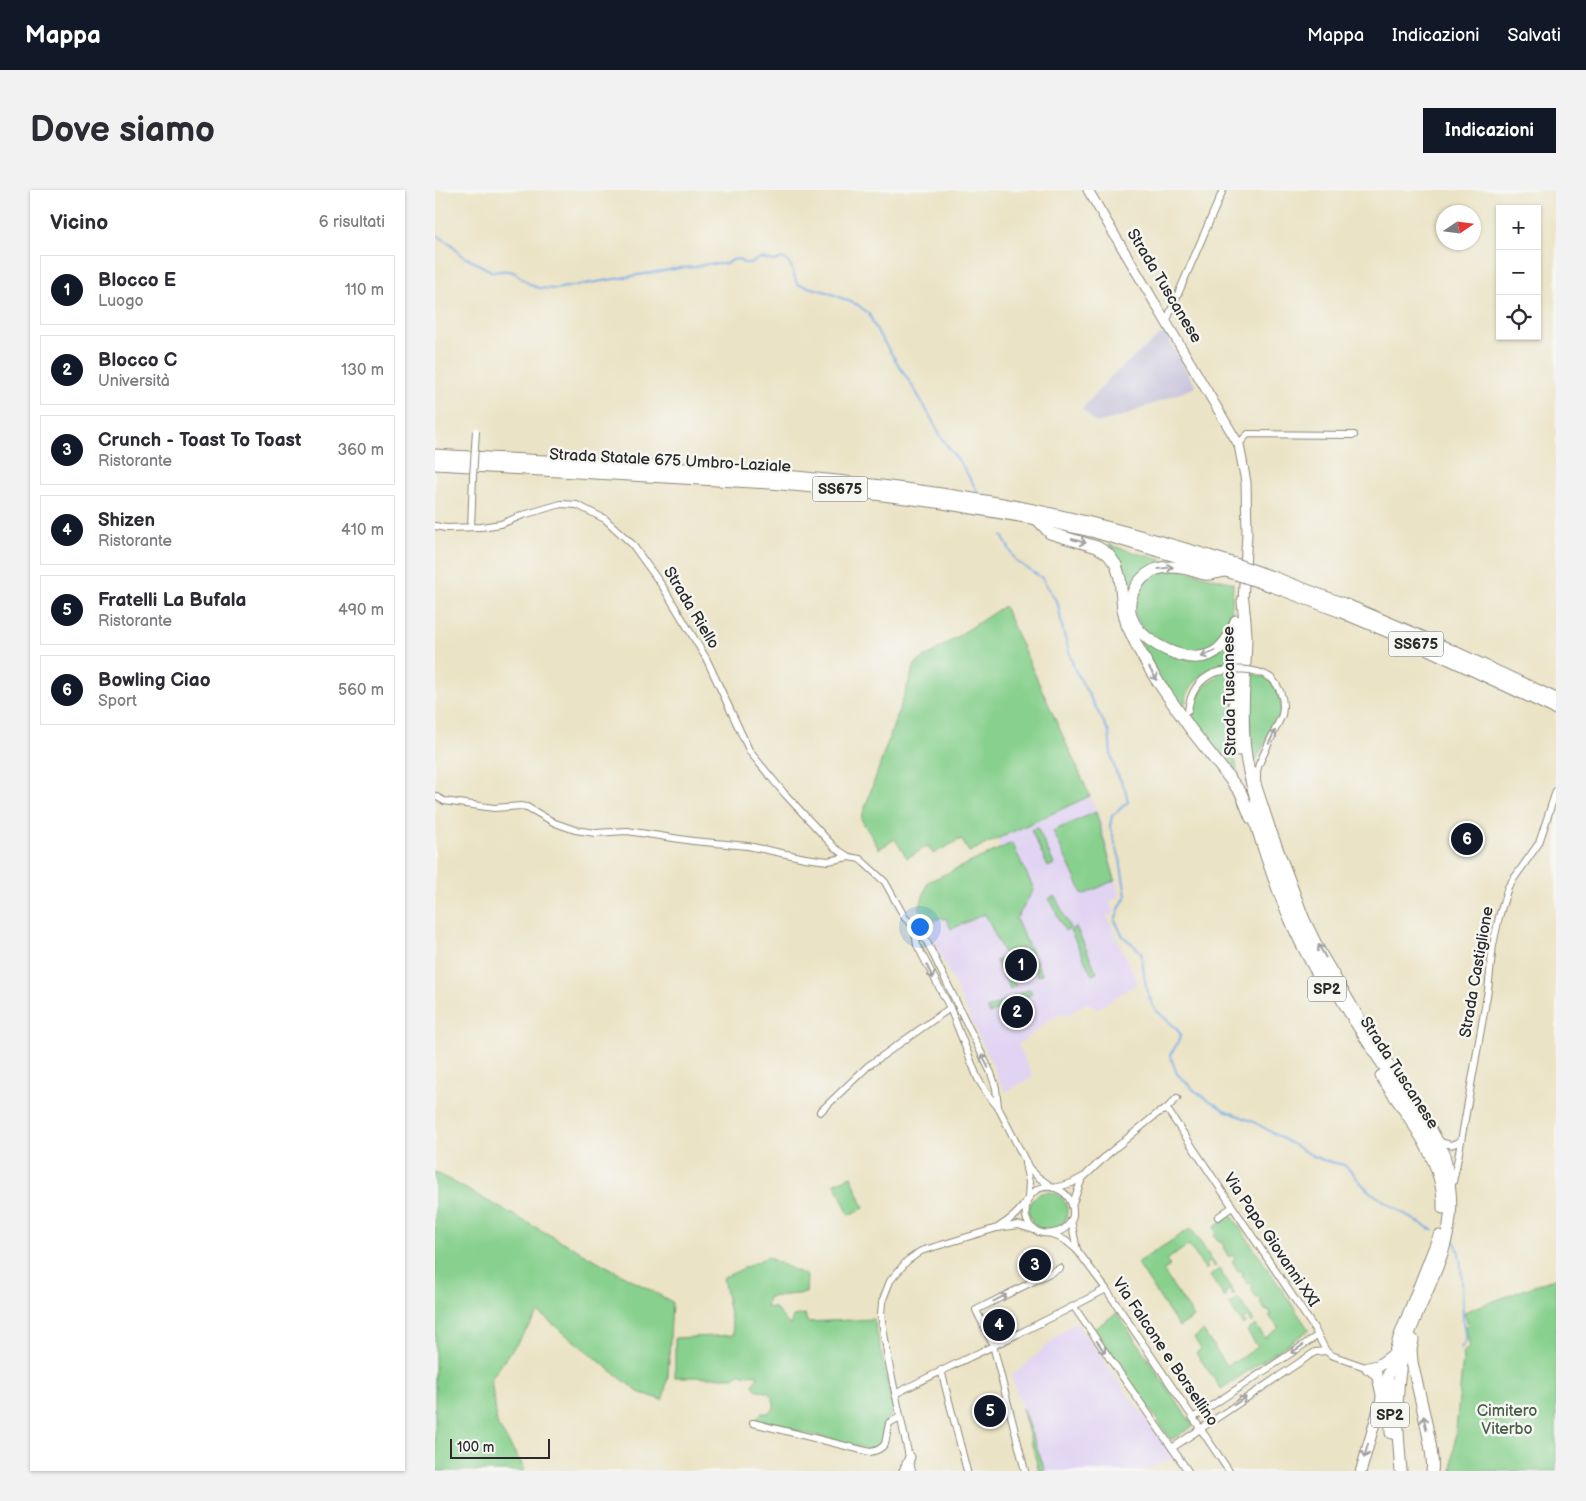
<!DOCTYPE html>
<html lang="it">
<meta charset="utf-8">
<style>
body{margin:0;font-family:"Balsamiq Sans",sans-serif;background:#f2f2f3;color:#2b2b33}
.controls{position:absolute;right:15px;top:15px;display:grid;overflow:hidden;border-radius:0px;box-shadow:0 1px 4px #0004}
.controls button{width:45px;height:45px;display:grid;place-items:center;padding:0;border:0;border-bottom:1px solid #e1e1e2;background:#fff;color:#2b2b33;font:25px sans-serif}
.compass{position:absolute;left:1001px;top:15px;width:45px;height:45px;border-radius:50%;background:#fff;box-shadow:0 1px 4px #0004;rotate:77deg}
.scale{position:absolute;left:15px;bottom:12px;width:100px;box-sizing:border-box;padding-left:5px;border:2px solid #2b2b2b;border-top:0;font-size:14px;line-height:18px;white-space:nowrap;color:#2b2b2b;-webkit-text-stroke:4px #f6f6f2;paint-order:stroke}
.you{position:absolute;left:484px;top:736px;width:18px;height:18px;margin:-12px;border:4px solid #fff;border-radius:50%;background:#1a73e8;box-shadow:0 0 0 8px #1a73e833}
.badge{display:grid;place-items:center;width:32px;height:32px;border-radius:50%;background:#111827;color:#fff;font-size:16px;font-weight:700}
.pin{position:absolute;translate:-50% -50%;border:2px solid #fff;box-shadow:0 1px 5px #0006}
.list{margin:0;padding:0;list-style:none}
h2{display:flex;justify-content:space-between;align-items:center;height:65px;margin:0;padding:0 20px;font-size:21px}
h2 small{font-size:16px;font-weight:400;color:#7c7c81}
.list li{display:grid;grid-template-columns:32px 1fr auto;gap:15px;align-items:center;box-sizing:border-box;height:70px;margin:0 10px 10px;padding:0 10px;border:1px solid #e1e1e2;border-radius:0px}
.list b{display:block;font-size:19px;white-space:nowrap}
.list p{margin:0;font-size:16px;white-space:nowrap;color:#7c7c81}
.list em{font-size:16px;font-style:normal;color:#7c7c81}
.icon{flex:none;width:28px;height:28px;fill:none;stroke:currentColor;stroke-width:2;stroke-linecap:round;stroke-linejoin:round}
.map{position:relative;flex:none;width:1121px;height:1281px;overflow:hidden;border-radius:0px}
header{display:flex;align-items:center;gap:30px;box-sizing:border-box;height:70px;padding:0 25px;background:#111827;color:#fff}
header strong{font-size:24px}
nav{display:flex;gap:28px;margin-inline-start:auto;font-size:18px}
.intro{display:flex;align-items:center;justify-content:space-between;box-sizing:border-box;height:120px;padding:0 30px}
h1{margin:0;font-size:35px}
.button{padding:12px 22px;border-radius:0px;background:#111827;color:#fff;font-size:18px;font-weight:700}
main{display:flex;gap:30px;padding:0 30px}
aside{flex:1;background:#fff;border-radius:0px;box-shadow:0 1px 4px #0004}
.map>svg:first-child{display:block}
.built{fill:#e1d4f3}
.industrial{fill:#c5c0da}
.green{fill:#87d08d;stroke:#597e5c}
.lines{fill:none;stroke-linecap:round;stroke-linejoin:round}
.stream{stroke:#79ade6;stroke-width:2}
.minor-casing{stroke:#8b8778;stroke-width:8}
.secondary-casing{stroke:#8b8778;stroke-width:11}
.primary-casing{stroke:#8b8778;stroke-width:12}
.trunk-casing{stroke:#8b8778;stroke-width:13}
.minor{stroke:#fff;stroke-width:6}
.secondary{stroke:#fff;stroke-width:9}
.primary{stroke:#fff;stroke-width:10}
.trunk{stroke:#fff;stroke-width:11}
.minor-bridge-casing{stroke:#8b8778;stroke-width:8;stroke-linecap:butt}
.trunk-bridge-casing{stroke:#8b8778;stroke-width:13;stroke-linecap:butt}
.minor-bridge{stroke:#fff;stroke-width:6}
.trunk-bridge{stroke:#fff;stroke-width:11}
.oneway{stroke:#a0a0a0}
.labels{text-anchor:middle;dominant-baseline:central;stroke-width:5;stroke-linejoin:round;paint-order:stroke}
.shield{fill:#f6f6f2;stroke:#686867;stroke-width:1}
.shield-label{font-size:15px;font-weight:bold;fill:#2b2b2b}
.street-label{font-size:16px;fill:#2b2b2b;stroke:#f6f6f2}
.park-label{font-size:16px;fill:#475d48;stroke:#f6f6f2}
</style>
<header>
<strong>Mappa</strong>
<nav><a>Mappa</a><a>Indicazioni</a><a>Salvati</a></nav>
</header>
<div class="intro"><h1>Dove siamo</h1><a class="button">Indicazioni</a></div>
<main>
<aside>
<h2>Vicino<small>6 risultati</small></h2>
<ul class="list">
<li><span class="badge">1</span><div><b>Blocco E</b><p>Luogo</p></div><em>110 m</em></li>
<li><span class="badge">2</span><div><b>Blocco C</b><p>Università</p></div><em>130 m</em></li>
<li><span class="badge">3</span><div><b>Crunch - Toast To Toast</b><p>Ristorante</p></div><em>360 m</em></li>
<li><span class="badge">4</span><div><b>Shizen</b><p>Ristorante</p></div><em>410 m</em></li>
<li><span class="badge">5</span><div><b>Fratelli La Bufala</b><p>Ristorante</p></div><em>490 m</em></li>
<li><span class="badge">6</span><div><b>Bowling Ciao</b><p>Sport</p></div><em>560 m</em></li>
</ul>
</aside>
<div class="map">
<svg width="1121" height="1281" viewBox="0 0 1121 1281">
<rect width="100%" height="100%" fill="#f6f6f2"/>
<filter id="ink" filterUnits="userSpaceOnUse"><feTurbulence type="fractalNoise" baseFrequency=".02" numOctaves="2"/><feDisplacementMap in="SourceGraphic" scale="10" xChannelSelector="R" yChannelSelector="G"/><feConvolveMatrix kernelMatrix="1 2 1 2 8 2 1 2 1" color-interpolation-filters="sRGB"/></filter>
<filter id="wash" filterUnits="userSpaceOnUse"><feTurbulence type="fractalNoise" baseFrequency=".0096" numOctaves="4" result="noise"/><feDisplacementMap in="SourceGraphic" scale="20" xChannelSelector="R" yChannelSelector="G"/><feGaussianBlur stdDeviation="1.12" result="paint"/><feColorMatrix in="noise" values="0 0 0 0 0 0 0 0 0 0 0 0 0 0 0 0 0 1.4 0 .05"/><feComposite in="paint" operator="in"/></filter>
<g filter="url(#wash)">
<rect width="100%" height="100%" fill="#ebe3c5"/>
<g class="built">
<path d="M655,607L664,626L685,706L675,711L680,723L672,726L703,793L664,818L651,813L632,825L625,824L617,828L583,855L598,887L570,902L484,719L493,692L566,658L562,649Z"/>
<path d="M640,1131L739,1268L706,1281H610L576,1187Z"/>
</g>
<path class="industrial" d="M729,142L761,197L685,227L661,233L647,219L675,187Z"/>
<g class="green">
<path d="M674,355L730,371L692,403V390L688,378Z"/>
<path d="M743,379L798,393L796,434L785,452L764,462H751L718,448L708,441L700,424V416L704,397L722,382Z"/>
<path d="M569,416L655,606L534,662L526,649L498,664L493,656L472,668L460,649L444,659L426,629L480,474Z"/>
<path d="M798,447L799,562L803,587L791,576L760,536C754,516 764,496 783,487L779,478C760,486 751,501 748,521L722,484L704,448L755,470Z"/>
<path d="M815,483L830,487L837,493L842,501L846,514L845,524L821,570L819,569C812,541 815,512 815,483Z"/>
<path d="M661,622L680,690L648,705L618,641Z"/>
<path d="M602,637L619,674L613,677L596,640Z"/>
<path d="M577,653L599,699L581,729L607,784L603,786L589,757L570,766L550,724L516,739L511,728L508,729L507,727L492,734L484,719L493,692Z"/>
<path d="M620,706L635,738L630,741L614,709Z"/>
<path d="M641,737L662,783L657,785L635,740Z"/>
<path d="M567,768L581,796L575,799L561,771Z"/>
<path d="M595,799L597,804L554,824L552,819Z"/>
<path d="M0,982L237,1112L233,1186L228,1210L203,1202L104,1123L56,1189L62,1234L90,1279L89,1281H0Z"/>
<path d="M416,986L429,1018L414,1025L400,993Z"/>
<circle cx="613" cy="1021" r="19"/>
<path d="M794,1026H797L874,1140L786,1199L761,1163L766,1159L759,1148L768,1141L792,1176L799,1171L800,1172L823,1157L812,1141L821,1135L830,1148L844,1138L834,1126L836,1124L834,1120L831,1121L825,1113L826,1111L824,1107L822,1108L816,1099L818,1097L816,1093L813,1094L807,1085L808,1084L805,1080L803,1081L797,1071L800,1069L798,1065L794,1067L788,1057L789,1056L786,1052H784L779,1045L782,1043L779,1038L786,1032Z"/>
<path d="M756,1038L781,1076L779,1077L775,1071L771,1074L773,1078L771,1080L754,1055L731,1070L735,1076L728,1081L759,1127L744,1137L702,1073Z"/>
<path d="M332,1067L372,1086L371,1103L333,1107L331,1117L340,1118L355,1136L358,1126L370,1124L372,1132L439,1129L459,1222C456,1225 453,1228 451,1232C445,1246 453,1257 432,1259L320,1230L327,1223H333L339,1219V1212L334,1203L321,1199L318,1196L323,1185L305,1184L299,1187H240V1148L299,1145L288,1088Z"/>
<path d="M784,1079L800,1104L798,1106L794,1100L790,1103L792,1106L790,1108L775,1086Z"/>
<path d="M1121,1088V1281H1017L1028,1168L1027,1163L1035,1157L1030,1136L1033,1135L1029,1122Z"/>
<path d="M803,1108L819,1131L816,1133L812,1127L808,1130L810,1133L808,1135L794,1114Z"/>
<path d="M682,1123L758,1236L736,1250L659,1139Z"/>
<path d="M587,1218L610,1280L604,1281Z"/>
</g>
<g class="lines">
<g class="stream">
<path d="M0,44L16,54L26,65L58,82C86,77 80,88 100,97C106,99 114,98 120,99L245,78L260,77L272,74H289L298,70L304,69L308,73H316L325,68L339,71L347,68C358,73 358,84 362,94L392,102L423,115L434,124L443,143L483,205L510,253L528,277L543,302"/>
<path d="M567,346L581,371L607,388L623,414L628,441L639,478L674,542L676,564L680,580L690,599L693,612L677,626L675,636L685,669L691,706L685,717L680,730L687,745L706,762C709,780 709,798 718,816C724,826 743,836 745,844C746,851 739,858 735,865L742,884L760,901L789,920L819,932L876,965L888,970L909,975L918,983L925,992L935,1002L973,1026L999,1041"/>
<path d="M1018,1050C1029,1059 1027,1112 1028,1128C1028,1136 1030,1143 1031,1151L1025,1159"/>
</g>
</g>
</g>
<g filter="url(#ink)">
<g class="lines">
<g class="minor-casing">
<g id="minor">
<path d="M731,132L788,0"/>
<path d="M804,255L808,249L813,244L919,245"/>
<path d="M0,336L11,338L46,337L66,334L88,325L126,314L142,315L170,329L197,354L228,397L271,468L315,562L349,603L400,658L414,667L425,669L450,692L470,728L479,736L492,752L556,883L561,898L563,917"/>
<path d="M36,337L38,287"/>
<path d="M836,488C846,498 850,510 847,525L824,574L822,581V592L837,638L871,728L887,761L940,851L995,933L1011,962L1015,981"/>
<path d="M753,521C755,504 763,490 779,483"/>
<path d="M0,606L9,611L59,618L86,616L92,617L120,633L140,640L161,643L192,641L258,651L313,656L370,668L393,671L414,667"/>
<path d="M479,736L482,755L515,818L543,889L553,905L563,917L594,978L603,987L617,997"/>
<path d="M730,920L734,922L879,1138L891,1161L896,1165L933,1178"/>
<path d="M385,922L433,876L515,818"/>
<path d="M1006,952L1016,955L1026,951"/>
<path d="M590,974L594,992L593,1008"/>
<path d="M1018,992L1023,968L1053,800L1058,755L1064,727L1073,697L1104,653L1121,601"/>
<path d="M619,998L637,993L648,987"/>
<path d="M637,1016L643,999L647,989L651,985L673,964L723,923L730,920L742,908"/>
<path d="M783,1027L797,1017"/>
<path d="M636,1030L642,1060"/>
<path d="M565,1036C575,1030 582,1024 588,1016C592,1011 595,1005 600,1001C613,992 630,999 636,1012C651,1050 580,1058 592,1012"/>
<path d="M617,1044L631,1051L642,1060L671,1099L794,1281"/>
<path d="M639,1117L753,1281"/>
<path d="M506,1180L532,1281"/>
<path d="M460,1204C530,1168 602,1137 671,1099"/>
<path d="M758,1228L882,1146"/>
<path d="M318,1233L435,1262C442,1261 446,1259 450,1254L454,1233L465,1227"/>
<path d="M737,1258L880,1162L891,1161"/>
<path d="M477,1281L454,1174L446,1125L447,1112L455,1091L472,1071L486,1061L562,1038L583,1035L599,1040"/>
<path d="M590,1281L558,1155L541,1120L625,1078"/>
</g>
</g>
<g class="secondary-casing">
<g id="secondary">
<path d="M653,0L804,255L811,292L812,344L808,411"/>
<path d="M469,1281L475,1267"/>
</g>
</g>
<g class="primary-casing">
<path id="primary" d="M926,1281L947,1207L942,1185L933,1178"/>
</g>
<g class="trunk-casing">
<g id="trunk">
<path d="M0,265C186,276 372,280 556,312C639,326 720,349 800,374"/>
<path d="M0,274L335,293L401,299L502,312L602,329L660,342L801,384"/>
<path d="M602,329L615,343L662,357L673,364L681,375L685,388L688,419L692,435L703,458L719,486L755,538L806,603L816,628"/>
<path d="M789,381C783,382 776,385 770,384C767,384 763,382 759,381C747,377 735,375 722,379C711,383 703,391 698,402C686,430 709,449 732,460C766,475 788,467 801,431"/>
<path d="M840,388L914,416L985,446L1121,509"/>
<path d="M837,396L904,421L980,453L1121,519"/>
<path d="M808,411C809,423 811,436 811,448C810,485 806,523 810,560C815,597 829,633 841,667C852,697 861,727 875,755C883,771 893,787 903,803C919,830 935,856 953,882C976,916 1011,958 1015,1001C1021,1054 990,1099 973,1147C958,1189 962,1237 966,1281"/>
<path d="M803,560C798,519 799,475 805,434"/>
<path d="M816,617C833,677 854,737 886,789"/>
<path d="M946,886C971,924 1010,970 1008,1018"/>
<path d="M978,1150L976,1159L977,1172C981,1192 1001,1266 997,1281"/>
<path d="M933,1178L943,1176L958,1165"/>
<path d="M955,1194L956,1243"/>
<path d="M947,1207L964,1148L1004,1046"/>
</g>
</g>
<use href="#minor" class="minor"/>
<use href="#secondary" class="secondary"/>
<use href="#primary" class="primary"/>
<use href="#trunk" class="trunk"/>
<g class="minor-bridge-casing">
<g id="minor-bridge">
<path d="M38,287L41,241"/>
<path d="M779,483C796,478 820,477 836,488"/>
</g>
</g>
<g class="trunk-bridge-casing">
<g id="trunk-bridge">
<path d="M800,374L840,388"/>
<path d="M801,384L837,396"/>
</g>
</g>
<use href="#minor-bridge" class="minor-bridge"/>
<use href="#trunk-bridge" class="trunk-bridge"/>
</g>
<defs><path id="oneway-shaft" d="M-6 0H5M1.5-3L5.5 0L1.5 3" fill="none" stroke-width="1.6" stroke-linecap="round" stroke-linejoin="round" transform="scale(1.25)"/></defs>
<g class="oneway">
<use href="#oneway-shaft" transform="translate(644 351) rotate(16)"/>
<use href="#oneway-shaft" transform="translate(731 378) rotate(-8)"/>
<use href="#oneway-shaft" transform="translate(773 464) rotate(157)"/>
<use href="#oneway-shaft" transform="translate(718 484) rotate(59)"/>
<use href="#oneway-shaft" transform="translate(837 547) rotate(-64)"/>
<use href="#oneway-shaft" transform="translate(887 761) rotate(-119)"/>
<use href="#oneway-shaft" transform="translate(495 782) rotate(64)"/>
<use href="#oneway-shaft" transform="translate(550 871) rotate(-116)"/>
<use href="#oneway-shaft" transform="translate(565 1108) rotate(-27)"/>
<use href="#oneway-shaft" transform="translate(666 1157) rotate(55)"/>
<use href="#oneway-shaft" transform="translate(862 1159) rotate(147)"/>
<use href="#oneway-shaft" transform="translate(805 1211) rotate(-34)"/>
<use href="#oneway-shaft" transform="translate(990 1233) rotate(-102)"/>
<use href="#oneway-shaft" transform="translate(931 1261) rotate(106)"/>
</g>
</g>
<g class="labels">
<g class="shield">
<rect x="377.5" y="286.5" width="55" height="25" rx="4"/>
<rect x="953.5" y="441.5" width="55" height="25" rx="4"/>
<rect x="873" y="786.5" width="38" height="25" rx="4"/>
<rect x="936" y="1212.5" width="38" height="25" rx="4"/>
</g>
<g class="shield-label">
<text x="405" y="299">SS675</text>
<text x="981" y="454">SS675</text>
<text x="892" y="799">SP2</text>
<text x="955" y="1225">SP2</text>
</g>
<g class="street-label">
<text transform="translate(729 96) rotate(59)">Strada Tuscanese</text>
<text transform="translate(235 271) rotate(3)">Strada Statale 675 Umbro-Laziale</text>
<text transform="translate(256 418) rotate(59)">Strada Riello</text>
<text transform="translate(795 501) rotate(-91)">Strada Tuscanese</text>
<text transform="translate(1042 782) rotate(-80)">Strada Castiglione</text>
<text transform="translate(964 883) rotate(57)">Strada Tuscanese</text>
<text transform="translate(836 1050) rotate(56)">Via Papa Giovanni XXI</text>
<text transform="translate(730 1162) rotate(56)">Via Falcone e Borsellino</text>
</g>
<g class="park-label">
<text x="1072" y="1221">Cimitero<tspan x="1072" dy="18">Viterbo</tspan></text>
</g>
</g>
</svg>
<div class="controls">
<button>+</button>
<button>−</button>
<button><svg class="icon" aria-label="locate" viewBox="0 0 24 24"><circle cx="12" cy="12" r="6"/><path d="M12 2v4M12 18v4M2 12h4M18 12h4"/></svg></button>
</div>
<svg class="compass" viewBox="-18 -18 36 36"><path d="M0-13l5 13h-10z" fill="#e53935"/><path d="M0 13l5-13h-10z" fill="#7c7c81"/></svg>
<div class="scale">100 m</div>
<div class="you"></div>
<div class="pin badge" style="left:586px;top:775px">1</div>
<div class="pin badge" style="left:582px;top:822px">2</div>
<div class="pin badge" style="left:600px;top:1075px">3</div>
<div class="pin badge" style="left:564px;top:1135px">4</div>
<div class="pin badge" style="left:555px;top:1221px">5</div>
<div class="pin badge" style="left:1032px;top:649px">6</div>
</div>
</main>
